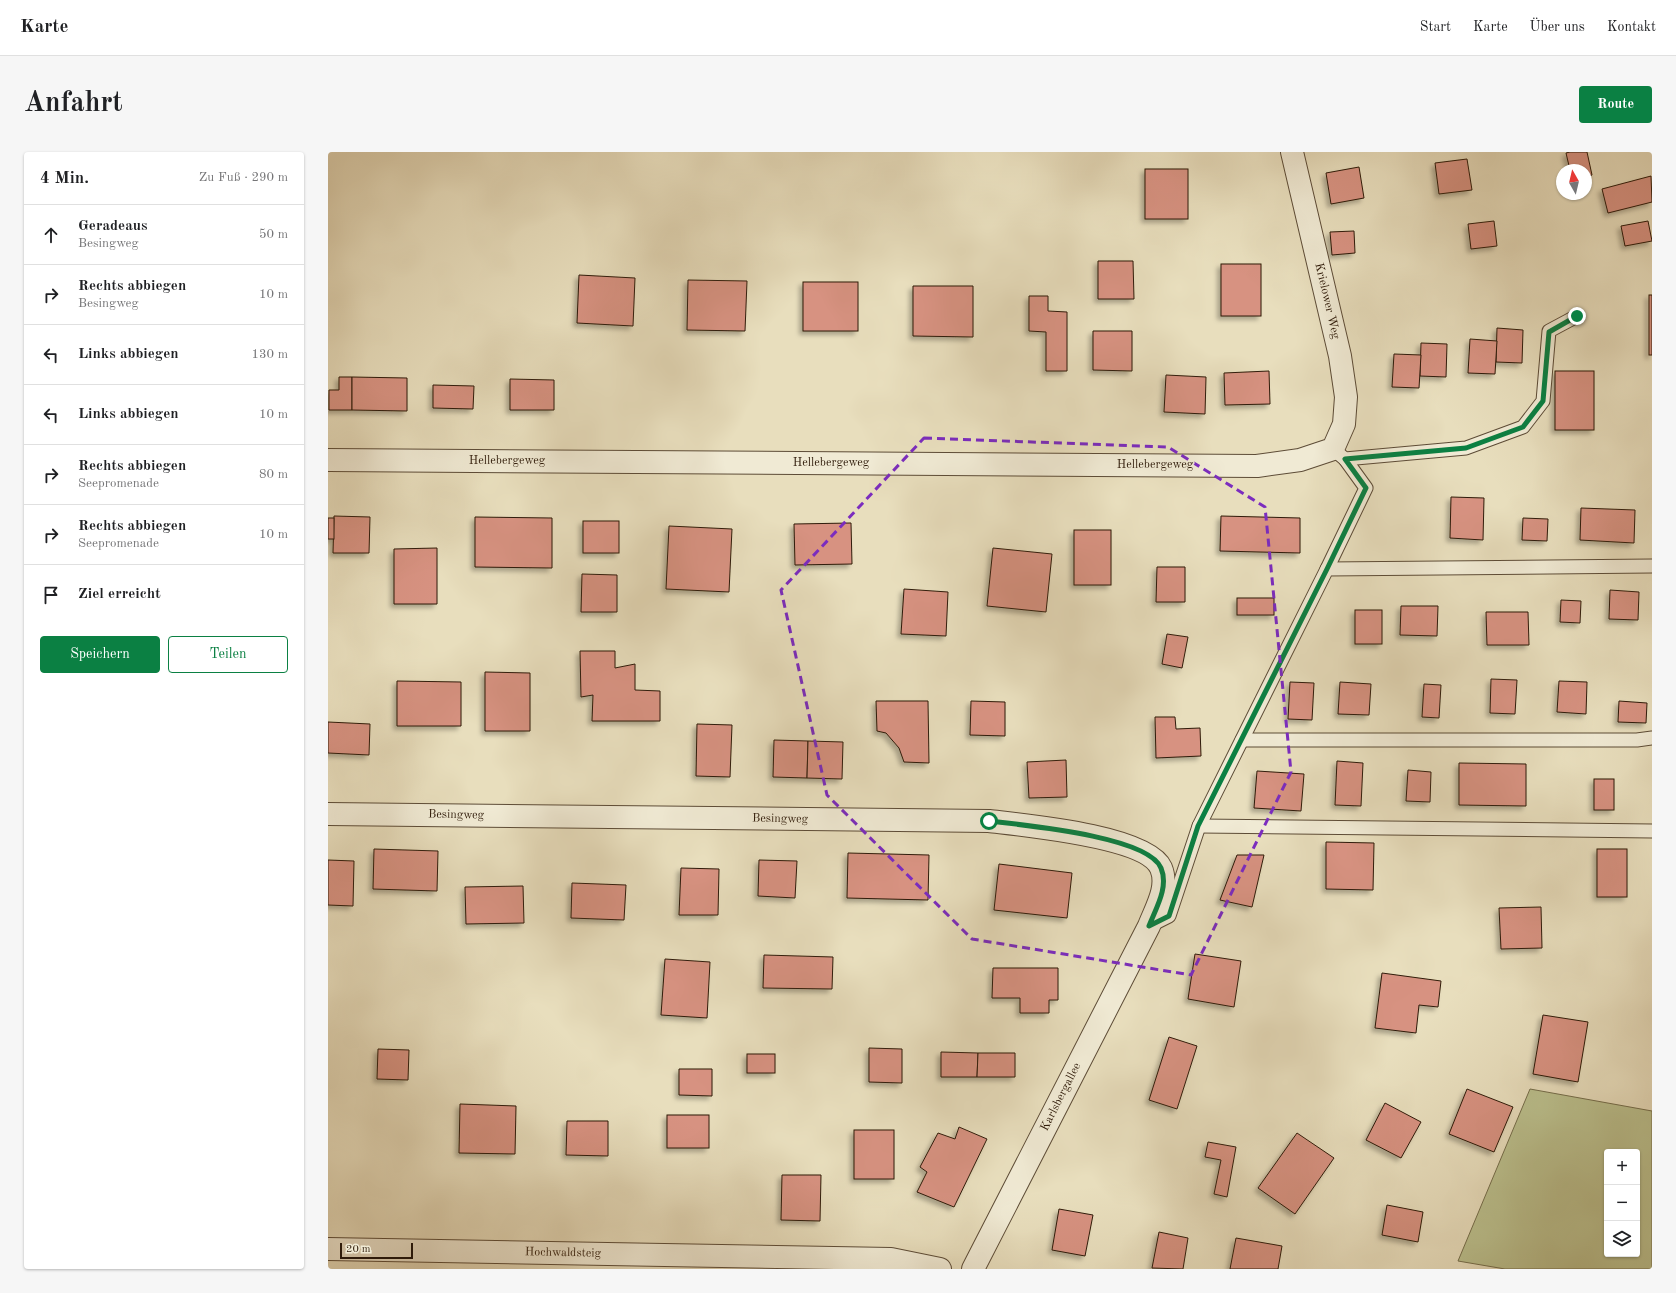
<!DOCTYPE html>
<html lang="de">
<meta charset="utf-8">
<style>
body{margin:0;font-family:"Old Standard TT",serif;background:#f6f6f6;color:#202124}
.controls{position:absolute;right:12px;bottom:12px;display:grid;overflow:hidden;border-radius:4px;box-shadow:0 1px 3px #0004}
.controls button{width:36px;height:36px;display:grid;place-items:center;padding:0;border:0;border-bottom:1px solid #e0e0e0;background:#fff;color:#202124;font:20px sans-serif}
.compass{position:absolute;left:1228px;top:12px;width:36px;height:36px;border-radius:50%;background:#fff;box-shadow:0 1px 3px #0004;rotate:352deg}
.scale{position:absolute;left:12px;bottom:10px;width:73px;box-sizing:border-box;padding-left:4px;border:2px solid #2f1b0a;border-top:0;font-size:11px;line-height:14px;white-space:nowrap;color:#2f1b0a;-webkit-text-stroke:3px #f0ead4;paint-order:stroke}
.stop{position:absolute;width:12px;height:12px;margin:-9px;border:3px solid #0b8043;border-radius:50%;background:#fff}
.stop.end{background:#0b8043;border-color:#fff;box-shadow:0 1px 4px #0008}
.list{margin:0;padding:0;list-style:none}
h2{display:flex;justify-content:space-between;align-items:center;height:52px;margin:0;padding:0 16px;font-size:17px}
h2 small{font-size:13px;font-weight:400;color:#757577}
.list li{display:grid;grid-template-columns:26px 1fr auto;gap:12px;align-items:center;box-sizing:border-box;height:60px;padding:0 16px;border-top:1px solid #e0e0e0}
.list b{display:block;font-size:15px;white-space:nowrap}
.list p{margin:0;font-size:13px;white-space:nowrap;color:#757577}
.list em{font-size:13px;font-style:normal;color:#757577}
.actions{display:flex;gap:8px;padding:12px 16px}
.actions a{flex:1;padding:9px 0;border:1px solid #0b8043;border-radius:4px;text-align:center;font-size:14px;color:#0b8043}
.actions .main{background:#0b8043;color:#fff}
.icon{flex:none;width:22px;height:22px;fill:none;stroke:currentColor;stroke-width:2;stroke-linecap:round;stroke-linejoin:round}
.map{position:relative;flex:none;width:1324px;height:1117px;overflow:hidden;border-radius:4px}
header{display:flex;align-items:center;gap:24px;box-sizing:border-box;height:56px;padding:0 20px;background:#fff;border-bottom:1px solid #e0e0e0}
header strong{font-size:19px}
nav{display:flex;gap:22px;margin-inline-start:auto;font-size:14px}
.intro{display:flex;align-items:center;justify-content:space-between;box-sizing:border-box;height:96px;padding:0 24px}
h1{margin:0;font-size:28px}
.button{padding:10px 18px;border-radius:4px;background:#0b8043;color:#fff;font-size:14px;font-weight:700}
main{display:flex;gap:24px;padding:0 24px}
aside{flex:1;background:#fff;border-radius:4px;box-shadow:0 1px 3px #0004}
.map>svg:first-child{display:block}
.green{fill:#bbc08e;stroke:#756e4c;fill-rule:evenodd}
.building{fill:#d79281;stroke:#2f1b0a;filter:url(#shadow)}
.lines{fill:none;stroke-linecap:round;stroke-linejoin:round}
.service-casing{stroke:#5d4c37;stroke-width:15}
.minor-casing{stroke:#5d4c37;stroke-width:24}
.service{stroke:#f0ead4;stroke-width:13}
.minor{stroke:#f0ead4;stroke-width:22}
.route{stroke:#0b8043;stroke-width:5}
.marked{fill:none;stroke:#7b2cbf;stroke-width:3;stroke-dasharray:8 5;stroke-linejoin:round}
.labels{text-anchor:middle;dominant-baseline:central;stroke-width:3;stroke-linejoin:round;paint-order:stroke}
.street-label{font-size:12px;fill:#2f1b0a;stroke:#f0ead4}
</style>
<header>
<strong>Karte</strong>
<nav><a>Start</a><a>Karte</a><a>Über uns</a><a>Kontakt</a></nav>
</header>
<div class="intro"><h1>Anfahrt</h1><a class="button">Route</a></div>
<main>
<aside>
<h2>4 Min.<small>Zu Fuß · 290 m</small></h2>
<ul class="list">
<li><svg class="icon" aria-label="ahead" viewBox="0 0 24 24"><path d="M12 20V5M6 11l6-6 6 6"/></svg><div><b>Geradeaus</b><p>Besingweg</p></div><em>50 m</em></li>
<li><svg class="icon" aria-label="right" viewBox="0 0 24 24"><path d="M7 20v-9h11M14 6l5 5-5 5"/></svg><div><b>Rechts abbiegen</b><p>Besingweg</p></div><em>10 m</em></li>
<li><svg class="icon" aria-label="left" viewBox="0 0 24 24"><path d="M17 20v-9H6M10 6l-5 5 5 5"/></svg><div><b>Links abbiegen</b></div><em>130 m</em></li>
<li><svg class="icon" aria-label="left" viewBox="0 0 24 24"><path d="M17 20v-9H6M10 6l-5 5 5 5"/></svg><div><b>Links abbiegen</b></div><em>10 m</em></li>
<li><svg class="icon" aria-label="right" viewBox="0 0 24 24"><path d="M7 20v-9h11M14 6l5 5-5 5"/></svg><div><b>Rechts abbiegen</b><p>Seepromenade</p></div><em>80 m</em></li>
<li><svg class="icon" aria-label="right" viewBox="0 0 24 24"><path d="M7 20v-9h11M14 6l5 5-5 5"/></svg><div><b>Rechts abbiegen</b><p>Seepromenade</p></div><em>10 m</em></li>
<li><svg class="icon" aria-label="arrive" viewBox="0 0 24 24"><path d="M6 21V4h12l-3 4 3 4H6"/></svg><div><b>Ziel erreicht</b></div></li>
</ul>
<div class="actions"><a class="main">Speichern</a><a>Teilen</a></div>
</aside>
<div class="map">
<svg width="1324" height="1117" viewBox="0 0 1324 1117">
<defs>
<filter id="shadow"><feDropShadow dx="-3.5" dy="3.5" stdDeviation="2" flood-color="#0004"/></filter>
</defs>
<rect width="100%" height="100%" fill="#e8debd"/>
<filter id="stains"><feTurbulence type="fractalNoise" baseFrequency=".005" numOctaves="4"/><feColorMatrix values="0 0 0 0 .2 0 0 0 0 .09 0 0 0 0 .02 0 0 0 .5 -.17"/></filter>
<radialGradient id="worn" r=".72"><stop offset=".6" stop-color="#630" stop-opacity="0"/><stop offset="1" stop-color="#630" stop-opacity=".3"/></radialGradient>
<path class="green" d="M1202,937L1324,959V1117H1177L1130,1109ZM1279,1000H1309V1102H1279Z"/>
<g class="building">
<path d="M1242,0H1259L1264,23L1258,25V18H1242L1238,1Z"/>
<path d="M1139,7L1144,38L1111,42L1107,11Z"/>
<path d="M1031,15L1036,46L1003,52L998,21Z"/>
<rect x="817" y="17" width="43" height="50"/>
<path d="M1323,24L1324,50L1280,61L1274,37Z"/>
<path d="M1166,69L1169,94L1143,97L1140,72Z"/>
<path d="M1320,69L1324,89L1297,94L1293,74Z"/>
<path d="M1026,79L1027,101L1004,103L1002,80Z"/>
<path d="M770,109H805L806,147H770Z"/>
<rect x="893" y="112" width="40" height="52"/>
<path d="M251,123L307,126L305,174L249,171Z"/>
<path d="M360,128L419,129L417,179L359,178Z"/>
<rect x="475" y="130" width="55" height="49"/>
<path d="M585,134H645V185L585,184Z"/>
<rect x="1321" y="143" width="3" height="60"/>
<path d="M701,144H720V159L739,160V219H718V180L701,179Z"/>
<path d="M1169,176L1195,178L1194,211L1168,210Z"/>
<path d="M765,179H804V219L765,218Z"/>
<path d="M1142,187L1169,189L1167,222L1140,221Z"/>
<path d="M1093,191L1119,192L1118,225L1092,224Z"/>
<path d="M1066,202L1093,203L1091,236L1064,235Z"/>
<path d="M941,219L942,252L897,253L896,221Z"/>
<rect x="1227" y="219" width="39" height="59"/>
<path d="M838,223L878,225L877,262L836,260Z"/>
<path d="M11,225H24V258H1V238H11Z"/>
<path d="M24,225L79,226V259L24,258Z"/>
<path d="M182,227L226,228V258H182Z"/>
<path d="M105,233L146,234L145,257L105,256Z"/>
<path d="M1123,345L1156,346L1155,388L1122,386Z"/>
<path d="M1253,356L1307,358L1306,391L1252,388Z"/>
<path d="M6,364L42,365L41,401H5Z"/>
<path d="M893,364L972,366V401L892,399Z"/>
<path d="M147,365L224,366V416L147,415Z"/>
<rect x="0" y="366" width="6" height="21"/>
<path d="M1195,366L1220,367L1219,389L1194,388Z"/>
<rect x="255" y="369" width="36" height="32"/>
<path d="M523,371L524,412L467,413L466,372Z"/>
<path d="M341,374L404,377L401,440L338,437Z"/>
<rect x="746" y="378" width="37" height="55"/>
<path d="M109,396V452H66V397Z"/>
<path d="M665,396L724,402L718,460L659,454Z"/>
<path d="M829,415H857V450H828Z"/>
<path d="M254,422L289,423V460H253Z"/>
<path d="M576,437L620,440L618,484L573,482Z"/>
<path d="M1282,438L1311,440L1310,468L1281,467Z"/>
<rect x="909" y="446" width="37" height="17"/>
<path d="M1233,448L1253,449L1252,471L1232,470Z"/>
<path d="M1073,454H1110L1109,484L1072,483Z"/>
<rect x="1027" y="458" width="27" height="34"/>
<path d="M1158,460H1200L1201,493H1159Z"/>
<path d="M839,482L860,485L854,516L834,512Z"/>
<path d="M252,499H287V516L307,512V538L332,539V569H264L265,543L253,545Z"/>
<path d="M157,520L202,521V579H157Z"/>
<path d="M1163,527L1189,528L1187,562L1162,561Z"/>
<path d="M69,529L133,530V574H69Z"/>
<path d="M1231,529L1259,530L1258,562L1229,560Z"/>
<path d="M962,530L986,531L984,568L960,567Z"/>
<path d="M1012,530L1043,532L1041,563L1010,562Z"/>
<path d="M1096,532L1113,533L1111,566L1094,565Z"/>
<path d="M548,549H600L601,611L576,610L571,596L558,581L549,579Z"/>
<path d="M643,549L677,550V584L642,583Z"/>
<path d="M1291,549L1319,551L1318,571L1290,570Z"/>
<path d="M827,565H847L848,577L872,576L873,604L828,606Z"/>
<path d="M0,570L42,572L41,603L0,601Z"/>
<path d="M369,572L404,573L402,625L368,624Z"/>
<path d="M446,588L480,589L479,626L445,625Z"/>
<path d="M480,589L515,590L514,627L479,626Z"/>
<path d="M738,608L739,645L701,646L699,610Z"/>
<path d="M1009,609L1035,611L1033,654L1007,653Z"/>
<path d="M1131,611L1198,612V654L1131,653Z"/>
<path d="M1080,618L1103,620L1102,650L1078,649Z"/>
<path d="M929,619L976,622L973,659L926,656Z"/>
<rect x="1266" y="627" width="20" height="31"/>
<path d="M998,690L1046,691L1045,738L998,737Z"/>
<path d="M46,697L110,699L109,739L45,737Z"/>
<rect x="1269" y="697" width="30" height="48"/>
<path d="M520,701L601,703L600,748L519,746Z"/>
<path d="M909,703H936L924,755L892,748Z"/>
<path d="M0,708L26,709L25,754L0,753Z"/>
<path d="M431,708L469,709L467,746L430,744Z"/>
<path d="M671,712L744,721L739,766L666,758Z"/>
<path d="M353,716L391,717L390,763H351Z"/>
<path d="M244,731L298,733L296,768L243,766Z"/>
<path d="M195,734L196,771L138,772L137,735Z"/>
<path d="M1213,755L1214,796L1173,797L1171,756Z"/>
<path d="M867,802L913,809L906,855L860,847Z"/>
<path d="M436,803L505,805L504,837L435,836Z"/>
<path d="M337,807L382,810L379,866L333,863Z"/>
<path d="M665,816H730V848H721V861H692V846H664Z"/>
<path d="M1054,821L1113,829L1110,855L1091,853L1088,881L1047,876Z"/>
<path d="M1215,863L1260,870L1250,930L1205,922Z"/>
<path d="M841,885L869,894L849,957L821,948Z"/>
<path d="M541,896L574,897V931L541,930Z"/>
<path d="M50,897L81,898L80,928L49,927Z"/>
<path d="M613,900L650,901L649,925H613Z"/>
<path d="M650,901H687V925H649Z"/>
<rect x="419" y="902" width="28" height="19"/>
<path d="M351,917H384V944L351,943Z"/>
<path d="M1139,937L1185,955L1166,1000L1121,982Z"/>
<path d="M1057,951L1093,970L1073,1006L1038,988Z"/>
<path d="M132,952L188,954L187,1002L131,1001Z"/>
<rect x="339" y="963" width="42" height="33"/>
<path d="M239,969H280V1004L238,1003Z"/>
<path d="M631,975L659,987L626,1055L589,1040L599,1020L592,1015L610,981L627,987Z"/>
<rect x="526" y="978" width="40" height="49"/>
<path d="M969,981L1006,1006L967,1062L930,1036Z"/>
<path d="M880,990L908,995L899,1045L886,1042L893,1008L877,1005Z"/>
<path d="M454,1023H493L492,1069L453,1068Z"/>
<path d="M1059,1053L1095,1060L1090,1090L1054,1083Z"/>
<path d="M731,1057L765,1063L757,1104L724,1098Z"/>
<path d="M831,1080L860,1086L855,1117L824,1116Z"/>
<path d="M908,1086L954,1094L950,1117H902Z"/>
</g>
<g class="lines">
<g class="service-casing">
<g id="service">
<path d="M1005,297L1017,307L1138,296L1195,275L1215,249L1221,179L1249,164"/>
<path d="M999,417L1038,336L1017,307"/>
<path d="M914,588H1309L1324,586"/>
<path d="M871,674L1324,679"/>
<path d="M821,774L841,764L871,674L999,417L1324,414"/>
</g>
</g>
<g class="minor-casing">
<g id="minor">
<path d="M0,308L929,314L972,308L1005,297L1016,272L1018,245L1012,204L964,0"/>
<path d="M0,662L661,669C694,673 819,684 833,716C841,735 828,756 821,774L645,1117"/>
<path d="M0,1097L563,1107L612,1117"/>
</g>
</g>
<use href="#service" class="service"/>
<use href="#minor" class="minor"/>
</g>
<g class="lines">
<path class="route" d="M661,669C694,673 820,684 833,716C841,735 828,756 821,774L841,764L870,674L999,417L1038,336L1017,307L1138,296L1195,275L1215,249L1221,180L1249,164"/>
</g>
<path class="marked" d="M596,286L840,295L937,355L963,620L863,823L644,787L499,643L453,438Z"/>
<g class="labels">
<g class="street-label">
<text transform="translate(999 149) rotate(77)">Krielower Weg</text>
<text x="179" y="309">Hellebergeweg</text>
<text x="503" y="311">Hellebergeweg</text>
<text x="827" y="313">Hellebergeweg</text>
<text transform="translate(128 663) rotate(1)">Besingweg</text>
<text transform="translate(452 667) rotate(1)">Besingweg</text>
<text transform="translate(733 945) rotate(-63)">Karlsbergallee</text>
<text transform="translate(235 1101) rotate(1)">Hochwaldsteig</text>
</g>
</g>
<rect width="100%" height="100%" filter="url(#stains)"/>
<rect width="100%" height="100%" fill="url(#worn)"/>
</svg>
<div class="controls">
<button>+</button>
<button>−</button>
<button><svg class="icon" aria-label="layers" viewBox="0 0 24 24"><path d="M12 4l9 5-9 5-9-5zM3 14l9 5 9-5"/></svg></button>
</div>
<svg class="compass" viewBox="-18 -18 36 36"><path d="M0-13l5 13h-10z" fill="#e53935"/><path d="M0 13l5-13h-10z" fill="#757577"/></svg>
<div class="scale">20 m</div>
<div class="stop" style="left:661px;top:669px"></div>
<div class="stop end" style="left:1249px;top:164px"></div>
</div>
</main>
